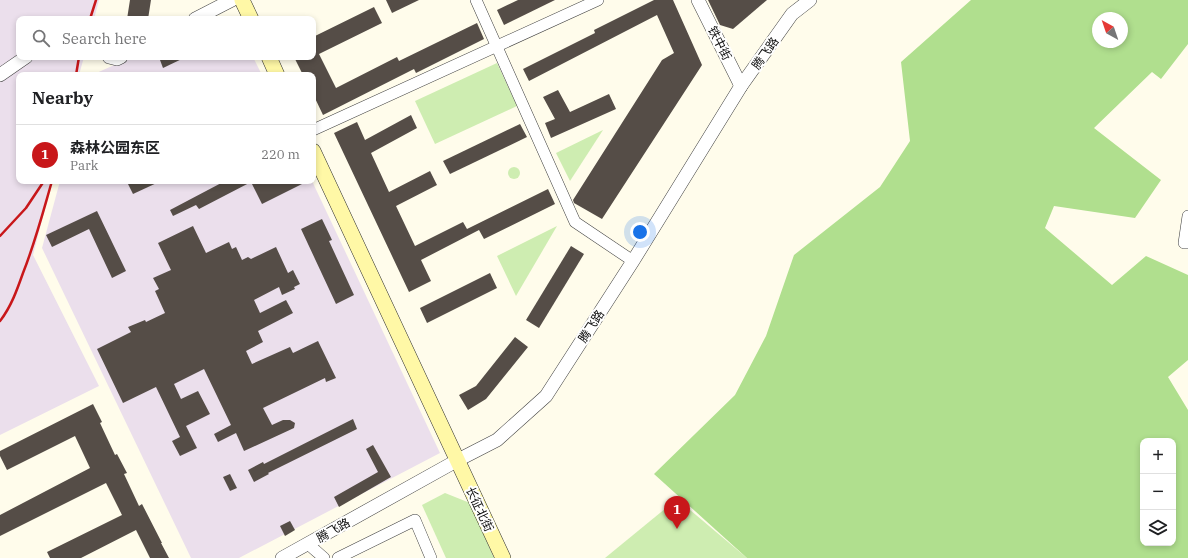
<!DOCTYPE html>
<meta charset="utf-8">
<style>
body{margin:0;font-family:"IBM Plex Serif","Noto Sans SC",serif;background:#f2f2f2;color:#202124}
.controls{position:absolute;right:12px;bottom:12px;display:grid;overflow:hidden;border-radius:8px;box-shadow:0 2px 6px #0003}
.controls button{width:36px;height:36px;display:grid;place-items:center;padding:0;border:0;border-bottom:1px solid #e0e0e0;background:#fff;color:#202124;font:20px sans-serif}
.compass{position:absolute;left:1092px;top:12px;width:36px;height:36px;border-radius:50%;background:#fff;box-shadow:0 2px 6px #0003;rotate:320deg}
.you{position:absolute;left:640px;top:232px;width:14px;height:14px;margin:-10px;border:3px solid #fff;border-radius:50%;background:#1a73e8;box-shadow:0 0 0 6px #1a73e833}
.badge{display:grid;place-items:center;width:26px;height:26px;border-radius:50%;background:#c8171a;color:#fff;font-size:13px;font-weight:700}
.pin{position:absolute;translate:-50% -33px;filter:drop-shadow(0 1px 2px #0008)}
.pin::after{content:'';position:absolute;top:21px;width:14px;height:12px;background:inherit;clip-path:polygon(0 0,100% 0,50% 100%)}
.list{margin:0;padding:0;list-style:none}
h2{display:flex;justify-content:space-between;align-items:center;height:52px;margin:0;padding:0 16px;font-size:17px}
h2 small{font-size:13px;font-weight:400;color:#757577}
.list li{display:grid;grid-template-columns:26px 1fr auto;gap:12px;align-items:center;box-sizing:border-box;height:60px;padding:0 16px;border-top:1px solid #e0e0e0}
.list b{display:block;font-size:15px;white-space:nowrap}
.list p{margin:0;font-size:13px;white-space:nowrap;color:#757577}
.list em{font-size:13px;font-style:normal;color:#757577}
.icon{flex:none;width:22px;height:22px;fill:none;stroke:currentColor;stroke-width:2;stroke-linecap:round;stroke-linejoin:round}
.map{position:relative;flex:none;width:1188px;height:558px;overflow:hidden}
.search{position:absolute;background:#fff;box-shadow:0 2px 6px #0003;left:16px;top:16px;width:300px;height:44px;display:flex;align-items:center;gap:10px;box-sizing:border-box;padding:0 14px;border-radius:8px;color:#757577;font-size:15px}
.panel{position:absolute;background:#fff;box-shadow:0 2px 6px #0003;left:16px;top:72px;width:300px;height:112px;border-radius:8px}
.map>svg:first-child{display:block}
.industrial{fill:#ebdfec}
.green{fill:#ceedb1}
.forest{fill:#b0df8e;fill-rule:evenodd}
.building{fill:#554d47}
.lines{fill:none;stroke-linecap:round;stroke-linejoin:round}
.minor-casing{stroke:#3f3f3f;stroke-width:12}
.tertiary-casing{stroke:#3f3f3f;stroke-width:14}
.secondary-casing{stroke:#2e2e2e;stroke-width:16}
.minor{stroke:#fff;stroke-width:11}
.tertiary{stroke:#fff;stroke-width:13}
.secondary{stroke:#fff8a6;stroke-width:15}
.rail{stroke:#c8171a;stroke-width:2.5}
.labels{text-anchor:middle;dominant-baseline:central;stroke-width:4;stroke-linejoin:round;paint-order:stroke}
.street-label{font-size:12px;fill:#0c0c0c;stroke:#fff}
</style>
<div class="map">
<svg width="1188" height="558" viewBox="0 0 1188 558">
<rect width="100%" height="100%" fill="#fffceb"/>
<g class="industrial">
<path d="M0,0H99L94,19H19V57H84L79,75H19V181H52L33,255L99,386L0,435Z"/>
<path d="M132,57H253L262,75H92Z"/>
<path d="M60,181H312L440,453L239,558H191L42,248Z"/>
</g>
<g class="green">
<path d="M497,63L517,106L435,144L415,101Z"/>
<path d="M603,130L570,181L556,153Z"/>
<circle cx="514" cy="173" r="6"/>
<path d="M557,226L516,296L497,256Z"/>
<path d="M445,493L470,503L494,558H446L422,505Z"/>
<path d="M677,499L747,558H605Z"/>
</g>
<path class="forest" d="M971,0H1188V44L1161,79L1152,72L1094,128L1161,180L1135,218L1054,206L1045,228L1112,285L1146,256L1188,275V360L1168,377L1188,410V558H747L654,474L735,395L766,336L794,255L880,187L910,141L901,62ZM1098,18H1122V42H1098ZM1143,441H1173V543H1143Z"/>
<g class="building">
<path d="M130,0H151L148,19H127Z"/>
<path d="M386,0H419L392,13Z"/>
<path d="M518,0H555L504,25L497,10Z"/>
<path d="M654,0H673L702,65L602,219L574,203L573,200L662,60L674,53L657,15L529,81L523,69L595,33L594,30Z"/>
<path d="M708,0H767L733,29L720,25Z"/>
<path d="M374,7L382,23L319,54L336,88L397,57L399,61L477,23L484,39L416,73L414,69L323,115L313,94V75H303L294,57H313V37Z"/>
<path d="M166,57H186L163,68L160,60Z"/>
<path d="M558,90L570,112L609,94L616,109L551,138L545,123L555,119L543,97Z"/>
<path d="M411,115L417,128L371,153L389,192L430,171L437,185L396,206L415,246L463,222L467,229L548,189L555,204L484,239L479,230L421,260L431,281L409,292L334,133L357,122L365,140Z"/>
<path d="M520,124L527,137L450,174L443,161Z"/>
<path d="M134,181H161L133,194L128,184Z"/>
<path d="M225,181H276L277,184L283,181H308L262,204L251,182L199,209L196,205L173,216L170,210Z"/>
<path d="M97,211L126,271L112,278L89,229L52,247L46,235Z"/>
<path d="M322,219L332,240L329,241L354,295L336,304L301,229Z"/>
<path d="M193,226L206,253L229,242L232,249L236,247L242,260L248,257L251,259L276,247L288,273L293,270L300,284L294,287L295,289L282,295L279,287L254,300L260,313L286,300L293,313L258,331L263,342L246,351L252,364L290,347L293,353L318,341L336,378L326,382L325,378L263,408L272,425L283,420H290L295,423L294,428L244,451L236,433L218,442L214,434L231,425L204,369L174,384L181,399L198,391L210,414L186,426L197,448L180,456L172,441L180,437L156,387L123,403L97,349L131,332L128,327L145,320L146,322L165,313L155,291L159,289L153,278L171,270L158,243Z"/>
<path d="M571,246L584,254L539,328L526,320Z"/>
<path d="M490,273L497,288L427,323L420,308Z"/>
<path d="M515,337L528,347L486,399L468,410L459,395L476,386Z"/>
<path d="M93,404L102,422L100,423L115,455L117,454L127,473L124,474L139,506L142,504L162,543H161L169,558H150L136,530L81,558H50L47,552L122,515L106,483L0,536V515L90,468L75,436L7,470L0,456V451Z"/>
<path d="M353,419L357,429L268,473L269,474L254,482L248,470L263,462L264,464Z"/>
<path d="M373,445L391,477L339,507L334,497L378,472L366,449Z"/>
<path d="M230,474L237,488L230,491L223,477Z"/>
<path d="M290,521L295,530L285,536L280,526Z"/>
</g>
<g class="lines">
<g class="minor-casing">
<g id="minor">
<path d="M476,0L575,222L633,261"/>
<path d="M313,130L598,0"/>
<path d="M1188,216L1184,243H1188"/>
<path d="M308,544L324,558"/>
<path d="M338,558L415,520L431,558"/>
</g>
</g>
<g class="tertiary-casing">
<g id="tertiary">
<path d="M698,0L741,86"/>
<path d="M195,19L232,0"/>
<path d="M109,57L117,59L121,57"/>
<path d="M0,75L26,57"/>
<path d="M282,558L458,460L497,440L546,396L633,261L741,86L792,14L810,0"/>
</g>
</g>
<g class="secondary-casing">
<g id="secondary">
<path d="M242,0L251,19"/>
<path d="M269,57L277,75"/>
<path d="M313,151L503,558"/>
</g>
</g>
<use href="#minor" class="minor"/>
<use href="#tertiary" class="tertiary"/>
<use href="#secondary" class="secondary"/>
<g class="rail">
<path d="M90,19L96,0"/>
<path d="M76,75L79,57"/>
<path d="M0,236L26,208L44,181"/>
<path d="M0,321C11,307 17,290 23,273C35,243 43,212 52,181"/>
</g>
</g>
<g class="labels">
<g class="street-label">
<text transform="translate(720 43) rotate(63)">铁中街</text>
<text transform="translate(765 53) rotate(-55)">腾飞路</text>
<text transform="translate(591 326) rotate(-57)">腾飞路</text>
<text transform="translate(480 509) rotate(65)">长征北街</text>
<text transform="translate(333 530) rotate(-29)">腾飞路</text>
</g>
</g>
</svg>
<div class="controls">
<button>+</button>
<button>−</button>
<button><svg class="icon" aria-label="layers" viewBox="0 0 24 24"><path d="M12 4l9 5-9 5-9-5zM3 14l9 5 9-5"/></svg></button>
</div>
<svg class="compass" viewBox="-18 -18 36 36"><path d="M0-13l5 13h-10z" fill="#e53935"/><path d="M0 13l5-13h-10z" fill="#757577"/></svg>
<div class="you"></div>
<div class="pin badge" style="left:677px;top:529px">1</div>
<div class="search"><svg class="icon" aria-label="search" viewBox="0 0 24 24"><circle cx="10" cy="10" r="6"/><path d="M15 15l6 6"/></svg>Search here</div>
<section class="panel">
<h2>Nearby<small></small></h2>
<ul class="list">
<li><span class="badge">1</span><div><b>森林公园东区</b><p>Park</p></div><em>220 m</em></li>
</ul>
</section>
</div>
